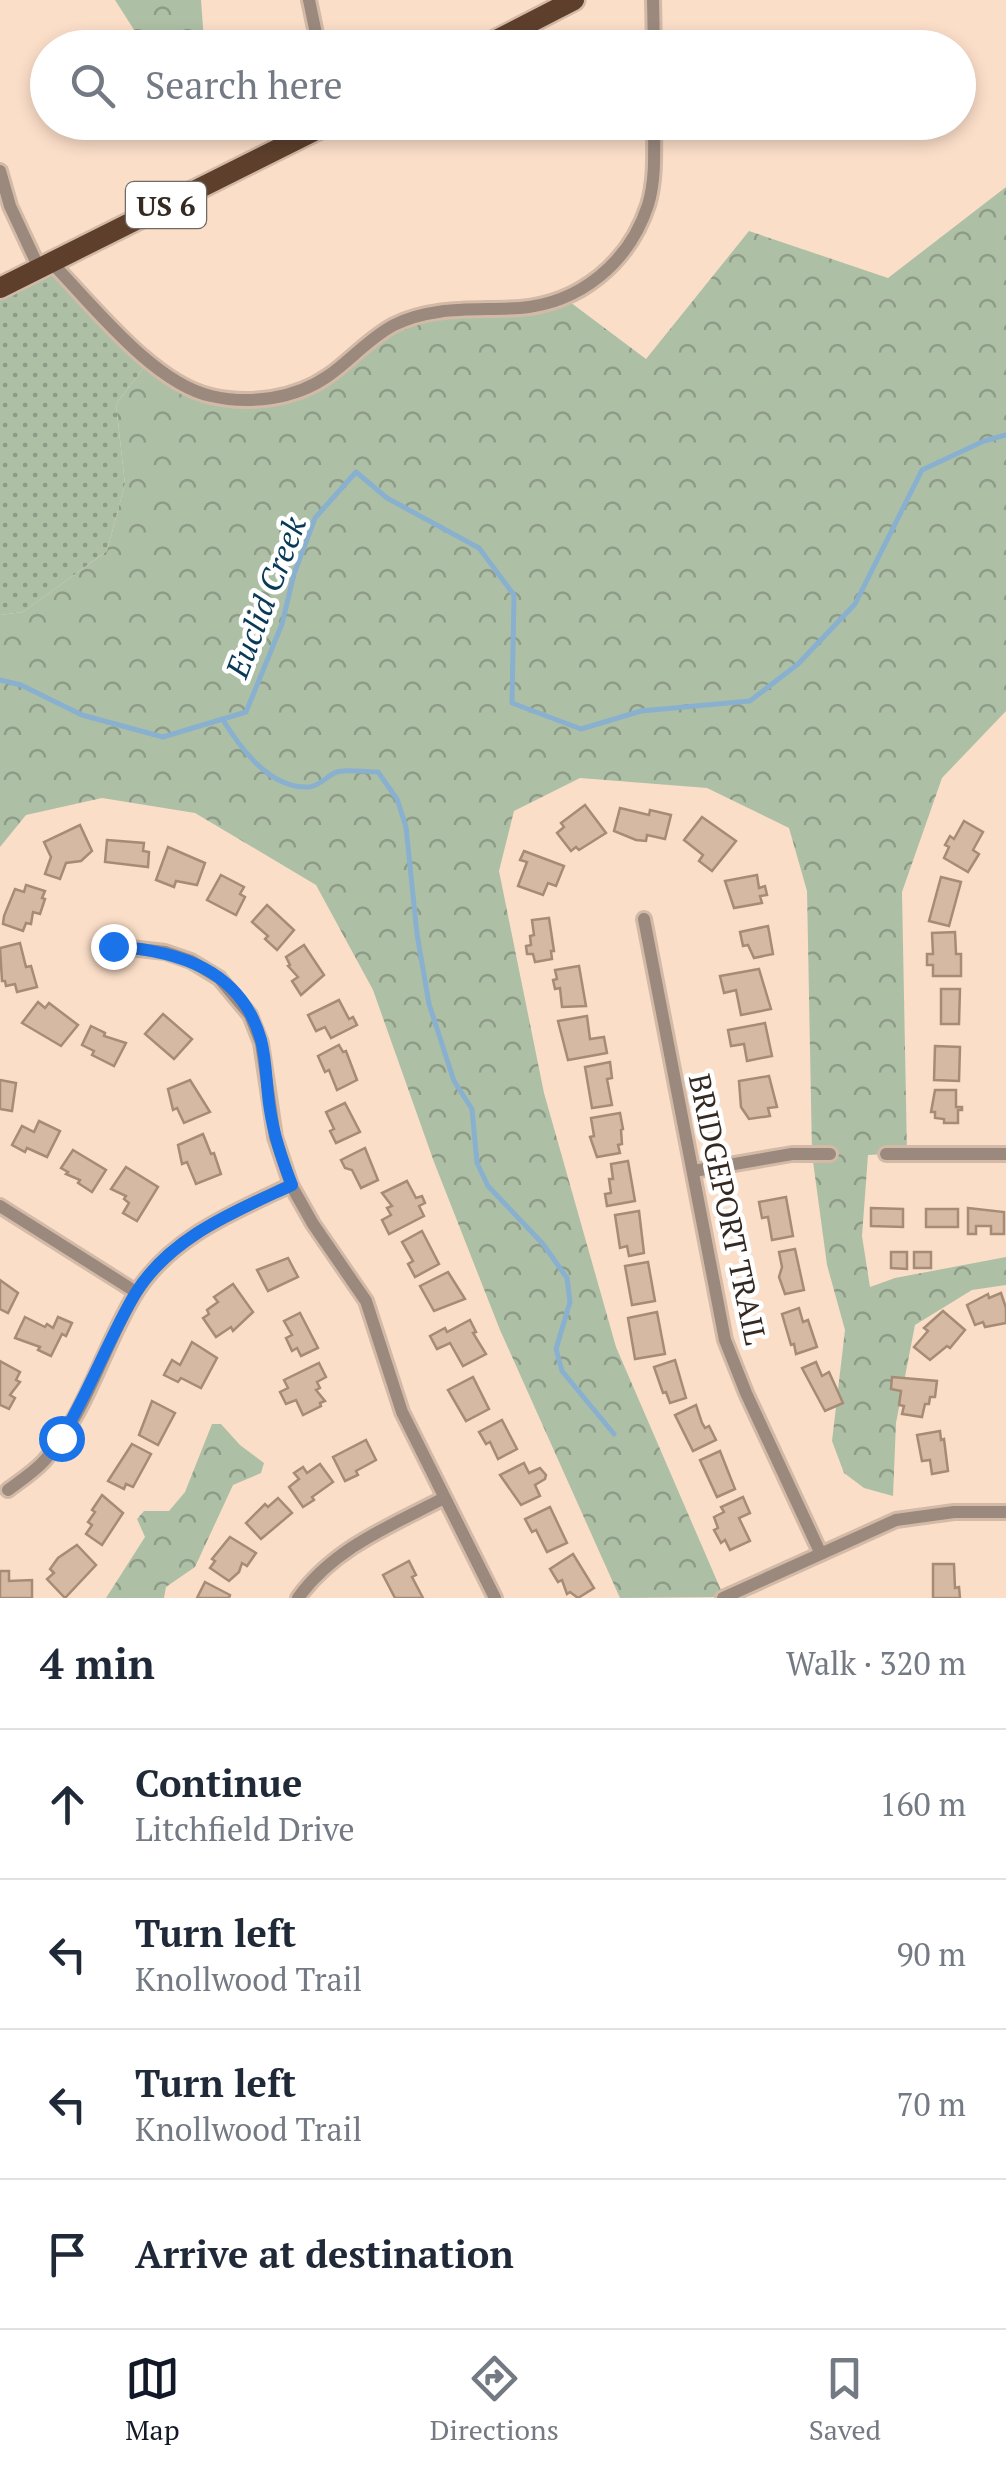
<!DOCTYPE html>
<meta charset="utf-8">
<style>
body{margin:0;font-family:"PT Serif",serif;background:#f6f6f7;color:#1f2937}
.stop{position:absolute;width:30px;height:30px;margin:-22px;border:8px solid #1a73e8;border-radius:50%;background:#fff}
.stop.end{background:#1a73e8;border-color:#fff;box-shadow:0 2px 10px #0008}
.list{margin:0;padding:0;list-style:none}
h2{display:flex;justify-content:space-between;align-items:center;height:130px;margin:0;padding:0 40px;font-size:42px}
h2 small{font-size:32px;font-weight:400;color:#747a83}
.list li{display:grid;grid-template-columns:65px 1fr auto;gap:30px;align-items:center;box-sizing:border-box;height:150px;padding:0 40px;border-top:2px solid #e0e1e3}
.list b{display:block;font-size:38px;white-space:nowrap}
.list p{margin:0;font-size:32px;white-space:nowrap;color:#747a83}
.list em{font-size:32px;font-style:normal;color:#747a83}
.icon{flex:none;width:55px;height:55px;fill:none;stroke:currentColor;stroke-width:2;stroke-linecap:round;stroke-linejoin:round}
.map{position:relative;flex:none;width:1006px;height:1598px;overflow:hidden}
.search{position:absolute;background:#fff;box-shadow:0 5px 15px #0003;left:30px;right:30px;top:30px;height:110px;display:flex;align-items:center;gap:25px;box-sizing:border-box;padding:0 35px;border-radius:55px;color:#747a83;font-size:38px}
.sheet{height:730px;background:#fff}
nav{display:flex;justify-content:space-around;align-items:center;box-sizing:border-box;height:140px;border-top:2px solid #e0e1e3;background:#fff;font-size:28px;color:#747a83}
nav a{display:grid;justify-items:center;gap:5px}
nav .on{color:#111827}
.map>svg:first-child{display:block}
.grass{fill:url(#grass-dots)}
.forest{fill:url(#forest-crowns)}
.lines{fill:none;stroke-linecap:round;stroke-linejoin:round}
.stream{stroke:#89b0cf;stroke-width:5}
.building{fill:#d5b9a3;stroke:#a68b76;stroke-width:2.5}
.minor-casing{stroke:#d3baa7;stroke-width:18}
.primary-casing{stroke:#d3baa7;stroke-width:25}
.minor{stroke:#9b897e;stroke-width:12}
.primary{stroke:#5d3f2c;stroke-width:20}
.route{stroke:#1a73e8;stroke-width:12}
.labels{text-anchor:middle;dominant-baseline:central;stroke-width:9;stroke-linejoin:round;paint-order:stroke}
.shield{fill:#fff;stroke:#726a64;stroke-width:2.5}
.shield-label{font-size:28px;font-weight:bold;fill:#352a22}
.street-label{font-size:30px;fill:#352a22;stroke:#fff}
.water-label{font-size:32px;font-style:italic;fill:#083957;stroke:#fff}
</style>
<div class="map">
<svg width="1006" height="1598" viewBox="0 0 1006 1598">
<defs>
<pattern id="grass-dots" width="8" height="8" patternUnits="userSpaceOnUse" patternTransform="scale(2.5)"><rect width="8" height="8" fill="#adc0a6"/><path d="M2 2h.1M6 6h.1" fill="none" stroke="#8e9c87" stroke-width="1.8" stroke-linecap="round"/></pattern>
<pattern id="forest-crowns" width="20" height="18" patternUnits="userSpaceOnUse" patternTransform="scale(2.5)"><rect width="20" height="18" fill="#adc0a6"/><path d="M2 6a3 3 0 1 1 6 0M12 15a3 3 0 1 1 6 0" fill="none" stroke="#8e9c87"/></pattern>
</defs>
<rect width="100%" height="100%" fill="#fbdec8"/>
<path class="grass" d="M51,262L149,361L116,404L125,484L107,551L23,612L0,615V288Z"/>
<g class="forest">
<path d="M115,0H201L204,41L145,47Z"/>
<path d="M1006,187V711L942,778L902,892L907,1153L868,1155L862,1236L870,1287L895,1278L1006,1257V1285L972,1290L915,1325L896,1423L893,1496L864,1488L844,1473L832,1441L845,1330L827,1265L812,1154L807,891L789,828L707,788L580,778L514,811L499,871L544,1093L616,1347L724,1597L620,1598L500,1330L434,1162L373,990L316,885L195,813L102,798L26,815L0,847V615L23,612L107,551L125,484L116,404L149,361L224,399L307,387L375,338L419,315L566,299L646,359L749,231L888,278Z"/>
<path d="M212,1424H221L240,1445L264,1463L261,1473L233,1485L195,1567L166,1587L164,1598H106L145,1537L137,1519L144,1511H169L185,1492Z"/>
</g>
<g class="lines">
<g class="stream">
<path d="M0,680L21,685L82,715L163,737L246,712L282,624L294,574L315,518L356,472L387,498L479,548L514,595L512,703L581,729L641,711L750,701L798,664L855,604L922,470L984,441L1006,435"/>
<path d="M223,720C241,749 270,789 309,787C321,786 327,775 337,772C349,769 366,772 378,772L397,799L406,827L417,934L429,1004L454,1081L472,1109L477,1163L488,1186L543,1244L567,1278L570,1302L556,1349L562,1371L614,1434"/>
</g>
</g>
<g class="building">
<path d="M585,805L606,833L579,850L576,847L571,851L557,833L564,827L561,823Z"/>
<path d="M620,808L649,815L650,810L671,815L665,839L647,835L646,841L636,840L614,831Z"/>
<path d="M702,817L736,841L712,871L699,861L703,855L684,840Z"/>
<path d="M964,821L983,832L973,850L979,854L968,872L944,858L949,847L945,845L950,836L954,839Z"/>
<path d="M80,825L92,851L81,861L66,863L60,879L45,874L51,857L44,842Z"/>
<path d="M107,840L144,843L143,851L149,852L148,867L105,862Z"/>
<path d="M168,847L205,863L197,885L176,881L174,887L156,880Z"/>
<path d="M524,851L564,866L556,886L548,883L543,895L518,886L527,862L520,860Z"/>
<path d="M221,875L244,887L240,894L245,897L236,915L207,900Z"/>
<path d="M757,875L759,888L765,886L767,895L760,896L762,903L734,908L725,881Z"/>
<path d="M941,877L961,882L949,926L929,921Z"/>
<path d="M26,885L45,891L42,898L45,899L40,914L33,912L31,924L26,923L23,931L3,924L4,916L15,889L24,892Z"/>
<path d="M267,905L294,930L277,950L265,939L268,936L252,922Z"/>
<path d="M549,918L554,951H551L552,959L535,962L533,954H527L526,946L531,945L530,936L534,935L532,920Z"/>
<path d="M768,926L773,954L754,958L748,945L743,946L740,932Z"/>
<path d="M955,932L956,954H961V976H933V965H927V954H933L932,933Z"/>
<path d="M20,943L26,967L31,966L37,987L17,992L15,984L6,986L5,981H2L0,948Z"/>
<path d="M304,945L324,975L301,995L292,981L298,977L288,966L290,965L286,957Z"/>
<path d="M579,966L586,1006L562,1007L560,988L555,989L553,980L557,979L555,970Z"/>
<path d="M759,969L771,1009L741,1015L736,990L724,993L720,976Z"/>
<path d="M941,989H960L959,1024H941Z"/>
<path d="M339,1000L349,1019L353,1017L357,1025L331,1038L325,1027L316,1031L308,1015Z"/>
<path d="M38,1002L45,1008L49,1003L78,1025L61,1046L22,1023Z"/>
<path d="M163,1014L192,1039L174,1059L145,1034Z"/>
<path d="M587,1016L590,1039L604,1037L607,1053L568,1060L558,1021Z"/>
<path d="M765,1023L772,1056L747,1061L744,1044L731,1046L728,1030Z"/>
<path d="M91,1026L105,1033L104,1036L126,1043L114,1066L92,1055L94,1051L82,1045Z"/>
<path d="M339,1045L343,1052L346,1051L357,1080L337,1090L329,1070L325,1072L318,1056Z"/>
<path d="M935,1046L960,1047L959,1081L934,1080Z"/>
<path d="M610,1062L612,1078L607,1079L612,1105L592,1108L585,1067Z"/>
<path d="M769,1076L777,1107L768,1108L770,1116L749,1119L741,1107L739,1081Z"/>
<path d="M0,1080L16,1083L12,1111L0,1109Z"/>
<path d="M190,1080L210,1112L184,1123L177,1108L173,1110L168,1089Z"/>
<path d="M935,1090H956V1107H962V1110H958V1123H944V1119L935,1118V1112H931Z"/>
<path d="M345,1103L360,1132L336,1143L330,1131L334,1129L326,1112Z"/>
<path d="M620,1113L623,1129L621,1130L622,1144L618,1145L620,1153L597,1157L590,1137L594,1136L591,1118Z"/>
<path d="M39,1121L60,1131L47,1157L27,1148L25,1152L12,1145L22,1126L34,1132Z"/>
<path d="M203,1134L211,1154L214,1153L221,1174L196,1184L187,1162L182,1164L178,1145Z"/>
<path d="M365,1148L378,1180L361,1188L352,1170L345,1168L341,1160Z"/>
<path d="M73,1150L106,1170L92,1192L78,1183L80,1180L66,1174L68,1172L61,1168Z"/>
<path d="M628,1161L635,1201L607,1206L605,1194L611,1193L609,1179H613L611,1164Z"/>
<path d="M126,1167L158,1187L137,1221L123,1213L129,1203L124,1199L126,1196L111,1189Z"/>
<path d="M407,1181L416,1198L422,1196L425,1203L419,1206L424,1216L389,1234L382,1220L391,1215L387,1208L392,1206L382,1193Z"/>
<path d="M786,1197L793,1236L772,1240L768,1217L762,1218L759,1202Z"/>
<path d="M871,1208L903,1209V1227L871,1226Z"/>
<path d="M968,1208L1004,1212V1234H991V1226H976V1234H968Z"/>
<rect x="926" y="1209" width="32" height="18"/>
<path d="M639,1211L644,1253L629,1256L627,1246L620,1248L615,1215Z"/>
<path d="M422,1231L439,1264L415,1277L408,1264L413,1261L402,1242Z"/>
<path d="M795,1249L804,1290L785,1294L779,1277L782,1267L779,1252Z"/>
<path d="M891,1252H907V1269L891,1268Z"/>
<rect x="914" y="1252" width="17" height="16"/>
<path d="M288,1258L298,1277L268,1291L257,1270Z"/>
<path d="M648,1262L655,1301L632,1305L625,1266Z"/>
<path d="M448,1272L465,1299L434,1311L420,1286Z"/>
<path d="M0,1280L18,1293L8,1313L0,1309Z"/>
<path d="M233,1284L253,1312L233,1331L231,1327L216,1337L203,1318L209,1314L207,1310L218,1302L214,1297Z"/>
<path d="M1001,1293L1006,1308V1323L985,1327L983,1322L975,1325L967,1305L988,1294L989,1298Z"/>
<path d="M799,1308L803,1322L808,1320L817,1347L796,1354L794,1344L791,1345L782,1314Z"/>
<path d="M943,1311L965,1330L950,1348L947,1346L930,1360L914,1347L928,1331L924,1328Z"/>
<path d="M657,1312L665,1354L635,1359L628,1318Z"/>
<path d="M300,1313L318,1348L301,1356L297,1348L292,1351L286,1338L292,1335L284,1321Z"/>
<path d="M25,1317L45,1327L47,1324L53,1328L58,1317L72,1323L66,1336L62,1334L51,1356L38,1350L40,1347L15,1338Z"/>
<path d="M470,1320L476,1332L473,1333L486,1354L463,1366L450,1343L437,1349L430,1336L445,1328L447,1332Z"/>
<path d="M192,1342L217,1358L201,1388L181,1378L178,1382L164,1375L172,1360L180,1365Z"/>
<path d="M675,1360L686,1398L670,1403L666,1392L663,1393L654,1367Z"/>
<path d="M0,1361L20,1372L16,1380L20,1382L10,1395L15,1398L9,1409L0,1405Z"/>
<path d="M816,1362L822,1376L829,1372L843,1403L825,1411L802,1368Z"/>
<path d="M319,1363L326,1377L317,1382L320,1388L316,1390L325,1401L320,1403L321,1406L303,1415L296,1400L286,1404L280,1392L288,1388L284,1380Z"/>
<path d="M473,1377L489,1409L466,1421L448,1390Z"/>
<path d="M892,1377L937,1381L935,1397H930L929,1404H925L922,1417L902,1414L904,1406L899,1405L901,1391L891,1389Z"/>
<path d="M152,1401L175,1413L158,1445L139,1435Z"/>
<path d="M696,1405L702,1423L705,1428L709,1426L716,1440L693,1451L675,1415Z"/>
<path d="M502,1420L517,1449L498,1459L490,1442L486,1444L479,1432Z"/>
<path d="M940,1431L941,1440L944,1439L948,1471L932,1474L930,1460L922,1461L917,1435Z"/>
<path d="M366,1440L376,1460L356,1471L358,1475L345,1481L333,1457Z"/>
<path d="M132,1444L151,1454L133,1487L126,1484L124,1489L108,1481Z"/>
<path d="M720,1451L735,1489L717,1497L700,1460Z"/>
<path d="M524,1463L529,1473L540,1468L546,1475L545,1479L535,1485L540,1496L521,1505L500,1475Z"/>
<path d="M320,1464L333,1482L312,1497L314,1500L303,1507L289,1487L299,1479L294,1473L303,1467L307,1473Z"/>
<path d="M102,1495L123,1513L102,1545L86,1534L92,1525L88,1522L95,1512L92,1510Z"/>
<path d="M743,1497L750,1513L739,1518L750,1541L730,1550L725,1540L721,1543L714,1530L718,1528L714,1517L724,1512L721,1507Z"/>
<path d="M278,1498L292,1513L261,1539L246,1523L265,1504L268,1507Z"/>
<path d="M550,1507L567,1543L547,1552L536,1530L532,1532L525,1519Z"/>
<path d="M230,1537L256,1553L247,1566L242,1563L239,1572L229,1581L210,1568L215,1561L212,1559Z"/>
<path d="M77,1545L96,1565L65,1598L47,1579L54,1573L50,1569L58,1558Z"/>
<path d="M573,1554L594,1588L578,1598L570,1592L567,1594L562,1580L558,1582L550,1569Z"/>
<path d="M409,1561L416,1575L412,1577L423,1598H395L383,1575Z"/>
<path d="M933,1564H954L955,1588L959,1587L960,1598H933Z"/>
<path d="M0,1571H9V1581L32,1580V1598H0Z"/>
<path d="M205,1582L230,1595L229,1598H197Z"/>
</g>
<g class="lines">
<g class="minor-casing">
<g id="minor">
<path d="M309,0L319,48"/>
<path d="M653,0L654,48"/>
<path d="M0,171L10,206L39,268"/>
<path d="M51,262C92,304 153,383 211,396C250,405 295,399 328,376C350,361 369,338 394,325C434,305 477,311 520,308C580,303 629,263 648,205C656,179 654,150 654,122"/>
<path d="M644,919L725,1340L746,1393L820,1552"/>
<path d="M113,946L165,952L191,961L219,978L250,1015L261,1043L275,1137L291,1185L313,1224L366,1301L402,1412L495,1598"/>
<path d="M886,1154H1006"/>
<path d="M694,1171L792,1154H830"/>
<path d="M0,1206L136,1292"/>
<path d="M8,1490C20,1481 34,1472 44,1461C87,1414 103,1346 136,1293C171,1237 234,1212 291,1185"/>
<path d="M298,1598C334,1548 390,1526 444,1498"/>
<path d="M723,1598L896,1520L954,1512H1006"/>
</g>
</g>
<g class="primary-casing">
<g id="primary">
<path d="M481,48L574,0"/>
<path d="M0,288L332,122"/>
</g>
</g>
<use href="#minor" class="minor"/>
<use href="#primary" class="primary"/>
</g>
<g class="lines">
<path class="route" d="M61,1438C89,1392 108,1340 135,1294C170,1237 234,1212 292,1185C282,1160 274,1136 270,1110C266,1087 267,1063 261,1040C241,969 178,951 113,946"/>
</g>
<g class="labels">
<rect class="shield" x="126" y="182" width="80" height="46" rx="8"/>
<g class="shield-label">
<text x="166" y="205">US 6</text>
</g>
<g class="street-label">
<text transform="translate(728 1209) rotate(78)">BRIDGEPORT TRAIL</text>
</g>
<g class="water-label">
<text transform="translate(265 597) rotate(-69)">Euclid Creek</text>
</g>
</g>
</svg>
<div class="stop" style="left:61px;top:1438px"></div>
<div class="stop end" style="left:113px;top:946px"></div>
<div class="search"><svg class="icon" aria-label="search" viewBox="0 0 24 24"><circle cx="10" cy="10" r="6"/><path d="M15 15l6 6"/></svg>Search here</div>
</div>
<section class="sheet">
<h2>4 min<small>Walk · 320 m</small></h2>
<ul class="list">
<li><svg class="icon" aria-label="ahead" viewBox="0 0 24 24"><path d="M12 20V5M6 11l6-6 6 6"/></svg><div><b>Continue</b><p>Litchfield Drive</p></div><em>160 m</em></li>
<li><svg class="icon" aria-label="left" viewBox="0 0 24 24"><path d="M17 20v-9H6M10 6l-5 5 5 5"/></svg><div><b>Turn left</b><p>Knollwood Trail</p></div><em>90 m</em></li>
<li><svg class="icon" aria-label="left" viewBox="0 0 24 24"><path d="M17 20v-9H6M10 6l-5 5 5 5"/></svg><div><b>Turn left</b><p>Knollwood Trail</p></div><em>70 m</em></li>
<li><svg class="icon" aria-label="arrive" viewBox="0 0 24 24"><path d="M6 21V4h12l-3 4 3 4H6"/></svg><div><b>Arrive at destination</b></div></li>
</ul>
</section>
<nav>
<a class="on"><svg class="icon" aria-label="map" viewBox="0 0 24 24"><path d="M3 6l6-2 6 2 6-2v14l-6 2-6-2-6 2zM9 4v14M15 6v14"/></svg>Map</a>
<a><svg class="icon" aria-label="directions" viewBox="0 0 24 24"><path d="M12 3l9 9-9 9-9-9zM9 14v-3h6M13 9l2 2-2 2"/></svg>Directions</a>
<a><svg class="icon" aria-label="saved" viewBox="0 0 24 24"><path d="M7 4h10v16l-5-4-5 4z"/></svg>Saved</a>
</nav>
